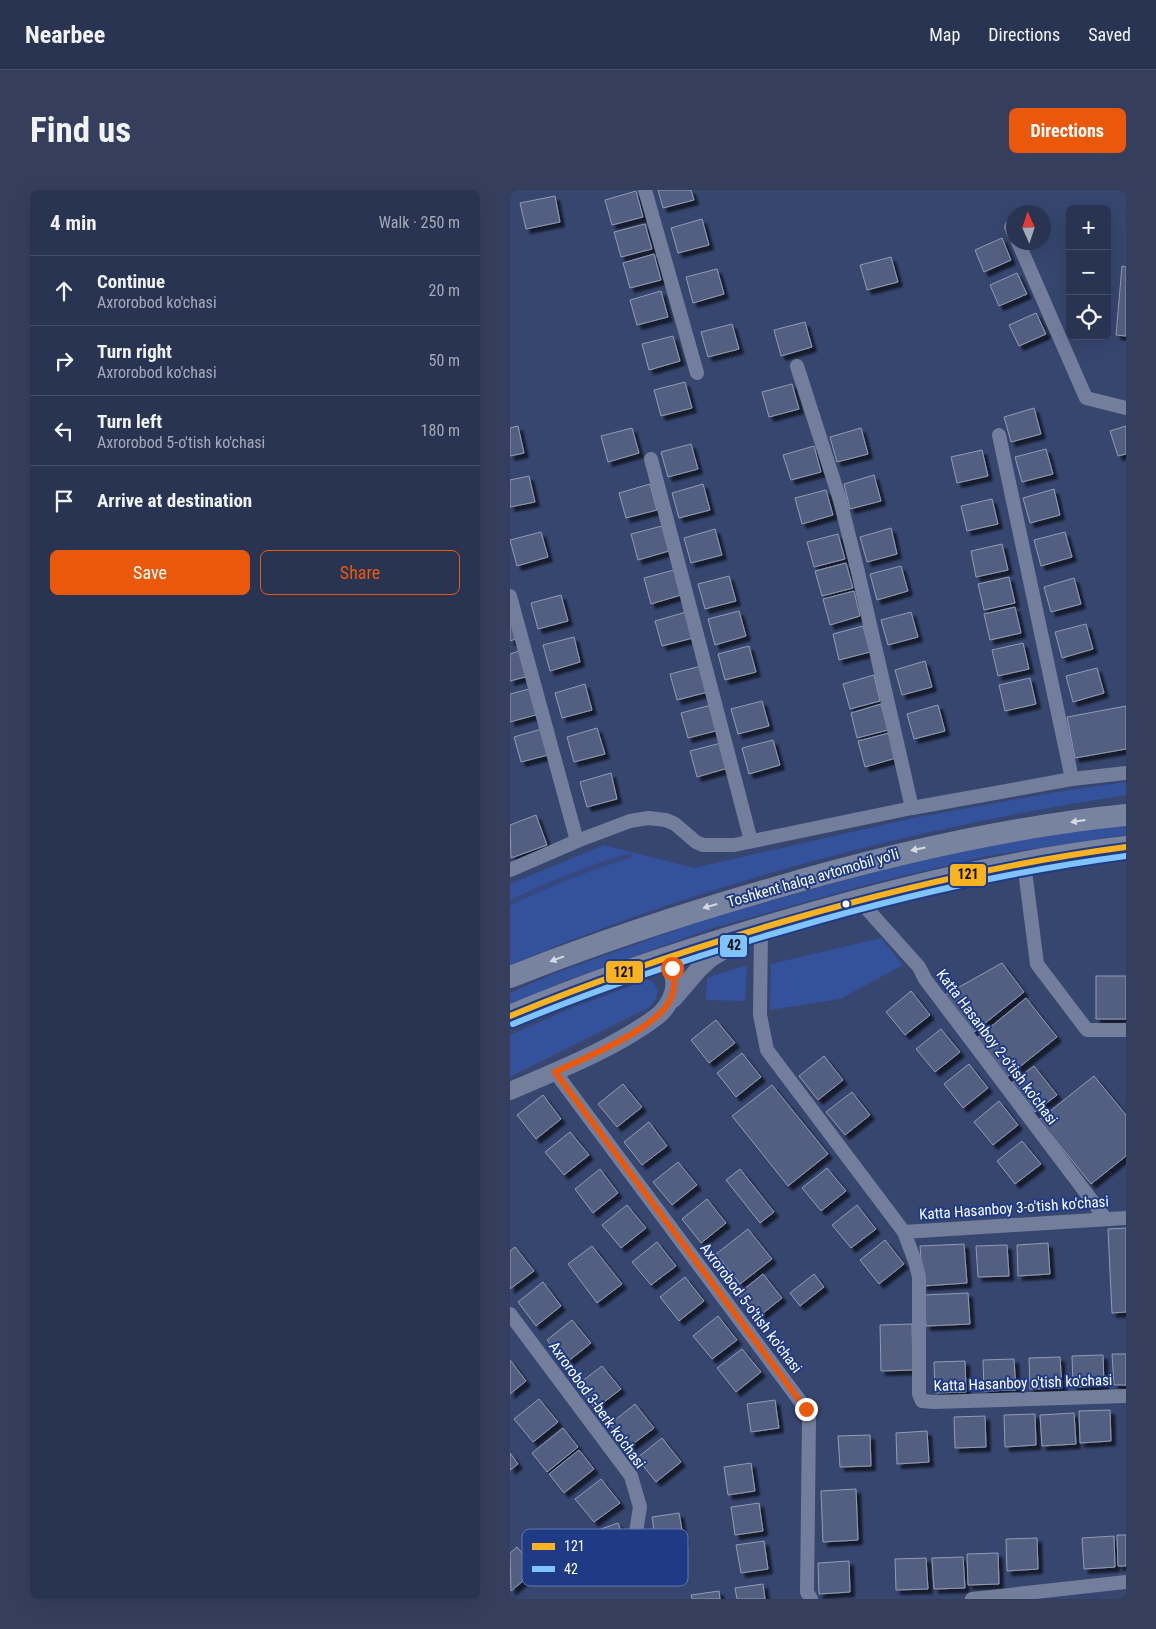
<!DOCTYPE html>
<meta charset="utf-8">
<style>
body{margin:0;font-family:"Roboto Condensed",sans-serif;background:#353f5d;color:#f1f3f6}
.controls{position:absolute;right:15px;top:15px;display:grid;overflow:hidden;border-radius:8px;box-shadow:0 5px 20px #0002}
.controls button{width:45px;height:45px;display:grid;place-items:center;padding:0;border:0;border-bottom:1px solid #454f6a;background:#293453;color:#f1f3f6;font:25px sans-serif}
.compass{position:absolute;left:496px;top:15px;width:45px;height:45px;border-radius:50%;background:#293453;box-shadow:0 5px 20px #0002;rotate:357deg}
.stop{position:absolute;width:15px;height:15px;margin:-11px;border:4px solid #ea580c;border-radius:50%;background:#fff}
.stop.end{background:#ea580c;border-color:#fff;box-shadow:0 1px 5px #0008}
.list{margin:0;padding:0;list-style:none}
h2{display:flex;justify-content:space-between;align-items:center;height:65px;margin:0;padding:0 20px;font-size:21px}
h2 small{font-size:16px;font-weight:400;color:#a5aab8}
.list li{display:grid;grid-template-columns:32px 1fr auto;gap:15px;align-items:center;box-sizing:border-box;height:70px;padding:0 20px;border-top:1px solid #454f6a}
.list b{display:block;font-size:19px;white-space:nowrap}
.list p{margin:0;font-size:16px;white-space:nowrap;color:#a5aab8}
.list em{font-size:16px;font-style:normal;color:#a5aab8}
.actions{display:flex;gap:10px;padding:15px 20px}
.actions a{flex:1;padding:11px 0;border:1px solid #ea580c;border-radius:8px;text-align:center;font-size:18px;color:#ea580c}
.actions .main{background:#ea580c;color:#fff}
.icon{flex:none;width:28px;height:28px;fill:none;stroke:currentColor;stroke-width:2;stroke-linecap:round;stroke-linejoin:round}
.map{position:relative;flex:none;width:616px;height:1409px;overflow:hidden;border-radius:8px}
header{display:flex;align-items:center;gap:30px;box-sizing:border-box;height:70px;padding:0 25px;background:#293453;border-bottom:1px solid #454f6a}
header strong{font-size:24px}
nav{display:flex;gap:28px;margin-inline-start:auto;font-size:18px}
.intro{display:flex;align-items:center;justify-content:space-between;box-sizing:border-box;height:120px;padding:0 30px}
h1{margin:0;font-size:35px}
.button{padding:12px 22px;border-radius:8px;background:#ea580c;color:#fff;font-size:18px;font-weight:700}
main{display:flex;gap:30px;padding:0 30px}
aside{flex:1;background:#293453;border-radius:8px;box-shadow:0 5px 20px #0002}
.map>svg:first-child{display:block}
.green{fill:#34519c}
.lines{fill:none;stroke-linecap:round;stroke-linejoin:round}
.stream{stroke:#36497f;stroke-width:5}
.building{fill:#535f80;stroke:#919bb3;filter:url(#shadow)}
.minor{stroke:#737e9d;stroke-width:14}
.tertiary{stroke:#737e9d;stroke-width:18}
.trunk{stroke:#78839f;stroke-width:22}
.bus-1-casing{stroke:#203b86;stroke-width:10}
.bus-2-casing{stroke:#203b86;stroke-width:10}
.bus-1{stroke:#f9b220;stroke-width:6}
.bus-2{stroke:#80c4ff;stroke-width:6}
.oneway{fill:#d6dae2}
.route{stroke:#ea580c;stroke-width:6}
.bus-dot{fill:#fff;stroke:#203b86;stroke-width:2}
.labels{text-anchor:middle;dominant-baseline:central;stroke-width:4;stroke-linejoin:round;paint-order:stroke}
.street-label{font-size:15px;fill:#fff;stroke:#203b86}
.key{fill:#203b86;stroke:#6376aa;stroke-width:1}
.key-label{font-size:14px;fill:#fff}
.line-badge{stroke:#203b86;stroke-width:2}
.pale-badge-label{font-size:14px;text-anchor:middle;font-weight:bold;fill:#111}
</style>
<header>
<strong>Nearbee</strong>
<nav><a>Map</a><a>Directions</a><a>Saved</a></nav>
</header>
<div class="intro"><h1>Find us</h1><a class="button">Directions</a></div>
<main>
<aside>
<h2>4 min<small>Walk · 250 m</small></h2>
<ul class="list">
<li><svg class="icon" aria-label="ahead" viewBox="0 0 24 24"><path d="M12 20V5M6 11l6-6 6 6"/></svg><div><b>Continue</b><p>Axrorobod ko'chasi</p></div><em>20 m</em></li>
<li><svg class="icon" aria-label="right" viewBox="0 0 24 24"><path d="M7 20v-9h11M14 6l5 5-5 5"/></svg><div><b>Turn right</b><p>Axrorobod ko'chasi</p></div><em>50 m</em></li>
<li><svg class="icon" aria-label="left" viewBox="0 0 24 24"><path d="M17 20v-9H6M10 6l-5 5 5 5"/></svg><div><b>Turn left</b><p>Axrorobod 5-o'tish ko'chasi</p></div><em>180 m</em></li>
<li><svg class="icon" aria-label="arrive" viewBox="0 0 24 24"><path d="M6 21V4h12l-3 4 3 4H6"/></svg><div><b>Arrive at destination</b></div></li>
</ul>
<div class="actions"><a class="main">Save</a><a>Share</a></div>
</aside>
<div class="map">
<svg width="616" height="1409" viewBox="0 0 616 1409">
<defs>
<filter id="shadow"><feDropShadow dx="4.5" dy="4.5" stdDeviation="1" flood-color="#0009"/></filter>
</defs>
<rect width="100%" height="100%" fill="#37466f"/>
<g class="green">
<path d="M616,592V605C405,638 197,692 0,775V694L94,655L184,678L403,628L552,601Z"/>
<path d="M616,634V645L477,666L360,694L203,738L50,793L0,815V803L45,783L199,728L357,684L396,674L515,649Z"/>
<path d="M371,748L393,775L330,809L260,820L261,774Z"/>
<path d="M237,775L235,811L196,810L197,788Z"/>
<path d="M137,790L142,791L148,800L146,809L140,817L0,887V845L62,818Z"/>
</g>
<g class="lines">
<path class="stream" d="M0,713C39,694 77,678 119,666"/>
</g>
<g class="building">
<path d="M148,0H181L184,10L153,18Z"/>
<path d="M126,1L133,27L102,35L95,10Z"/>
<path d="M45,6L50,32L16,39L10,13Z"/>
<path d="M192,29L199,55L168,63L161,38Z"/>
<path d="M135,34L142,59L111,67L104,42Z"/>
<path d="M492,48L501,70L474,82L465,60Z"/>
<path d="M144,64L151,90L120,98L113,73Z"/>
<path d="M381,67L388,92L357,100L350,75Z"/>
<path d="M612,76L616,77V146L606,145Z"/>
<path d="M207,79L214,104L183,113L176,87Z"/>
<path d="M507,83L517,104L489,116L480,95Z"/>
<path d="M151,101L158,127L127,135L120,110Z"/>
<path d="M526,123L536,144L509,156L499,135Z"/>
<path d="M295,132L302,157L271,166L264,140Z"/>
<path d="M222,134L229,159L198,167L191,142Z"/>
<path d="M163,146L170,171L139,180L132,154Z"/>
<path d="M175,192L182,218L151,226L144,200Z"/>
<path d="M282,194L289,219L259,227L252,202Z"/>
<path d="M524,218L531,244L501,252L494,227Z"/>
<path d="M8,236L14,263L0,266V238Z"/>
<path d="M616,236V264L608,266L600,241Z"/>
<path d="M122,238L129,263L98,272L91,246Z"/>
<path d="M351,238L358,264L327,272L320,247Z"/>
<path d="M181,254L188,279L158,287L151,262Z"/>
<path d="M304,256L311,282L281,290L273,265Z"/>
<path d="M536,259L543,284L512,292L505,267Z"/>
<path d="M472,260L478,286L447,293L441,267Z"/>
<path d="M364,285L371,311L340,319L334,294Z"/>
<path d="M19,286L25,312L0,317V290Z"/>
<path d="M140,294L147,320L116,328L109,303Z"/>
<path d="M193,294L200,320L169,328L162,303Z"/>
<path d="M544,299L550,325L520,333L513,308Z"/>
<path d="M316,300L323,325L292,334L285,308Z"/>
<path d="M482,309L488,334L457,341L451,316Z"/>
<path d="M152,336L159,361L128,370L121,344Z"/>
<path d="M381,338L387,364L357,372L350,347Z"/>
<path d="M205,339L212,365L181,373L174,348Z"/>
<path d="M31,342L38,367L7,376L0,350Z"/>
<path d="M555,342L562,367L531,376L524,350Z"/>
<path d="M328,344L335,369L304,377L297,352Z"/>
<path d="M492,354L498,380L466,387L461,361Z"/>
<path d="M336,373L343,398L312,406L305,381Z"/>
<path d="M391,376L398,401L367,410L360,384Z"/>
<path d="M164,380L171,405L141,414L134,388Z"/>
<path d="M219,386L226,411L195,419L188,394Z"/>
<path d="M499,387L505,413L474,420L468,394Z"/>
<path d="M564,388L571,414L541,422L534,397Z"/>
<path d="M344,401L350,426L320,435L313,409Z"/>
<path d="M51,405L58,431L28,439L21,413Z"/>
<path d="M505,417L511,443L480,450L474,424Z"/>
<path d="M229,421L236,446L205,455L198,429Z"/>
<path d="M176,422L183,448L152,456L145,431Z"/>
<path d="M401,422L408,447L378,455L371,430Z"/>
<path d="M0,423L8,448L0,451Z"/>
<path d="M576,434L583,459L552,468L545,442Z"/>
<path d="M353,436L360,462L329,470L323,444Z"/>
<path d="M64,447L70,472L40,481L33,455Z"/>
<path d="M513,453L519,479L488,486L482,460Z"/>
<path d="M239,456L246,482L215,490L208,464Z"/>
<path d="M12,460L19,486L0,491V464Z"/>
<path d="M415,471L422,497L392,505L385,480Z"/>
<path d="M191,476L198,502L167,510L160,484Z"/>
<path d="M587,478L594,503L563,512L556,486Z"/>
<path d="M364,485L370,511L340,519L333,494Z"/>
<path d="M520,488L526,514L495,521L489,495Z"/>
<path d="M75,494L82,520L52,528L45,503Z"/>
<path d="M23,498L29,524L0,532V504Z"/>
<path d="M252,511L259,536L228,544L221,519Z"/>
<path d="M371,514L378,540L347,548L341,523Z"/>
<path d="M201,515L209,540L178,548L171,523Z"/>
<path d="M428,515L435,541L404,549L397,524Z"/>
<path d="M616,516V559L565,568L557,527Z"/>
<path d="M35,538L42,564L11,572L4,547Z"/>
<path d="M87,538L95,564L64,572L57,547Z"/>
<path d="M379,543L386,568L355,577L348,551Z"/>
<path d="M263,550L270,575L239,584L232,558Z"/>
<path d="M211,553L218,578L187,587L180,561Z"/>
<path d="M101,583L107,609L77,617L70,592Z"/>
<path d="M26,625L37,655L1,668L0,635Z"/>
<path d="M492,773L514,802L464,842L435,805Z"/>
<rect x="586" y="786" width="30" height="43"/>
<path d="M401,801L420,825L395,845L376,822Z"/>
<path d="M516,808L547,847L497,887L467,848Z"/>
<path d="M206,830L225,853L199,873L181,850Z"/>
<path d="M431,839L450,862L425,882L406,859Z"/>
<path d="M232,863L251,887L226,907L207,883Z"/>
<path d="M314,866L333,890L308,910L289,886Z"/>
<path d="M459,874L478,898L453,918L434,894Z"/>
<path d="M524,876L547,905L525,922L502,893Z"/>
<path d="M584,886L616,925V966L581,994L529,930Z"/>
<path d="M113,894L132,917L107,937L88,914Z"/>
<path d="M262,895L318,964L278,996L222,926Z"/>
<path d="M342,902L360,925L335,945L316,922Z"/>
<path d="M33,905L51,929L26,949L7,925Z"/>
<path d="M489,911L508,935L483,955L464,932Z"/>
<path d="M139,932L157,956L132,975L114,952Z"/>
<path d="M60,942L79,965L54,985L35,962Z"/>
<path d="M512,951L531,974L505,994L487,971Z"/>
<path d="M168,972L187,995L162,1015L143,992Z"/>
<path d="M317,978L336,1001L311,1021L292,998Z"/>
<path d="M90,979L108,1003L83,1023L65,999Z"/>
<path d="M230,979L264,1022L250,1033L216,990Z"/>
<path d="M197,1009L216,1033L191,1053L172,1029Z"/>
<path d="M117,1015L136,1038L111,1058L92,1035Z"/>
<path d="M347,1015L366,1039L341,1058L322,1035Z"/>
<path d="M616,1038V1122L602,1123L598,1039Z"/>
<path d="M238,1039L262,1069L230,1094L206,1064Z"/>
<path d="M375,1050L394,1074L369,1094L350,1070Z"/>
<path d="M147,1052L166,1076L141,1095L122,1072Z"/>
<path d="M538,1053L540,1084L508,1086L507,1055Z"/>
<path d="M454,1054L457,1093L413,1096L410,1056Z"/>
<path d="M497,1055L499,1086L468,1087L466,1056Z"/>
<path d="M82,1056L112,1094L87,1113L58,1074Z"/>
<path d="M5,1057L24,1081L0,1099V1061Z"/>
<path d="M253,1084L272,1108L247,1128L228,1104Z"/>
<path d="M304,1084L314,1097L290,1116L280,1103Z"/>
<path d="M175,1087L194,1111L169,1131L150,1107Z"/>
<path d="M33,1092L51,1116L26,1136L8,1112Z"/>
<path d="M458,1103L460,1134L416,1136L414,1105Z"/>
<path d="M208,1126L227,1150L202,1169L183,1146Z"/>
<path d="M62,1130L81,1153L56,1173L37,1150Z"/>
<path d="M402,1134L403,1180L371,1181L370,1135Z"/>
<path d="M232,1159L251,1182L226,1202L207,1178Z"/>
<path d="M602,1164H616V1195H604Z"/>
<path d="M593,1165L594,1196L563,1197L562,1166Z"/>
<path d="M550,1167L552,1198L520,1199L519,1168Z"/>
<path d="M504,1169L506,1200L474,1201L473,1170Z"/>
<path d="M0,1170L16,1191L0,1204Z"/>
<path d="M455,1171L456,1202L425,1203L424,1172Z"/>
<path d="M92,1176L111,1199L85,1219L67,1195Z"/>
<path d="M29,1209L48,1232L23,1252L4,1229Z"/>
<path d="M265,1210L269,1238L241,1242L237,1214Z"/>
<path d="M125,1214L144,1238L119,1257L100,1234Z"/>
<path d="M600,1220L601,1251L570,1253L569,1221Z"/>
<path d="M564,1223L566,1254L532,1256L530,1225Z"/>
<path d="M525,1224L526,1255L495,1257L494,1225Z"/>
<path d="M475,1226L476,1257L445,1258L444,1227Z"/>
<path d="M53,1238L68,1257L37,1282L22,1263Z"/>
<path d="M417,1241L419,1272L387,1274L386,1243Z"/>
<path d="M360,1245L361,1276L330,1277L328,1246Z"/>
<path d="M152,1248L171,1272L146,1292L127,1268Z"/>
<path d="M69,1260L84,1279L54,1303L39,1284Z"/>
<path d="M0,1263L8,1274L0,1280Z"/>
<path d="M241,1273L245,1301L218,1305L214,1277Z"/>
<path d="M91,1289L110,1313L84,1332L65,1309Z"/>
<path d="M346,1299L348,1350L313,1352L311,1301Z"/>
<path d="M249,1313L253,1341L225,1345L221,1317Z"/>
<path d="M169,1323L174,1351L146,1355L142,1327Z"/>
<path d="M108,1333L119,1364L91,1374L80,1343Z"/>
<path d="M607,1345H616V1376H608Z"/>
<path d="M604,1346L605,1377L574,1379L572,1348Z"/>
<path d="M527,1348L528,1379L497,1381L496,1349Z"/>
<path d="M254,1351L258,1379L231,1383L226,1355Z"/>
<path d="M7,1357L26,1380L1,1401L0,1363Z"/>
<path d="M488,1363L489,1394L458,1395L457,1364Z"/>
<path d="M453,1367L455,1398L424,1399L422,1368Z"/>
<path d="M416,1368L418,1399L386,1400L385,1369Z"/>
<path d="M339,1371L340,1402L309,1404L308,1373Z"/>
<path d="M253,1394L255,1409H227L225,1398Z"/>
<path d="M209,1401L210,1409H182L181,1405Z"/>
</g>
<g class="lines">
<g class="minor">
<path d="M135,0L187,183"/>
<path d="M501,37L503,42"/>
<path d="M508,52L576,208L616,218"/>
<path d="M287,176L330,310L347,378L402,618"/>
<path d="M489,245L562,589"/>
<path d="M141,269L241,651"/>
<path d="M0,406L67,651"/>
<path d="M514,673L527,774L577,840H616"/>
<path d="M0,680L67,651L120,631L138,628L156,630L165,634L186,652L193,655H224L402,618L562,589L616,583"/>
<path d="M349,710L409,777L415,789L595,1028"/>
<path d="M251,738L250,825L257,860L394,1042L405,1071L409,1087V1204L412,1211L424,1212L616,1206"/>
<path d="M45,882L296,1219L299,1229L297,1402L301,1409"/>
<path d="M394,1042L616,1028"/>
<path d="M0,1124L121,1286L130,1317L123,1361"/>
<path d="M462,1409L616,1392"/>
</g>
<g class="tertiary">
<path d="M163,809L188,780L201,768L231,750"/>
<path d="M0,901C42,883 85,866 124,842C133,836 144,830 152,822C167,805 170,784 152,769"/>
</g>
<g class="trunk">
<path d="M0,787C86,753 173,724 261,699C377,665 495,637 616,625"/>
<path d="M0,826C84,790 173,761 261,735C377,701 495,671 616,657"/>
</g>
<g class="bus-1-casing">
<path id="bus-1" d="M0,826C91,788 185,757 279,730C390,698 502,672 616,657"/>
</g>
<g class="bus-2-casing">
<path id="bus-2" d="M3,834C95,796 188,765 283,738C392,706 503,681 616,666"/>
</g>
<use href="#bus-1" class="bus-1"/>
<use href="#bus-2" class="bus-2"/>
</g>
<defs><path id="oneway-solid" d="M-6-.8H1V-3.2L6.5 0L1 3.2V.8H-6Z" transform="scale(1.25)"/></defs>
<g class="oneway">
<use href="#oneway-solid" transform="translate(568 631) rotate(172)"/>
<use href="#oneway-solid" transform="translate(408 659) rotate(168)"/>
<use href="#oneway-solid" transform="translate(200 716) rotate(164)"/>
<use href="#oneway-solid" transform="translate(47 769) rotate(160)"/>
</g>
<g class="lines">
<path class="route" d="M162,778C166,790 165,804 157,815C140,841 73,869 45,882L296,1219"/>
</g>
<circle class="bus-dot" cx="336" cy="714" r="4.5"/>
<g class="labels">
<g class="street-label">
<text transform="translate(303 688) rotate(-16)">Toshkent halqa avtomobil yo'li</text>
<text transform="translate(487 857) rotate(53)">Katta Hasanboy 2-o'tish ko'chasi</text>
<text transform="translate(504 1018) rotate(-4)">Katta Hasanboy 3-o'tish ko'chasi</text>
<text transform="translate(241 1118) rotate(53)">Axrorobod 5-o'tish ko'chasi</text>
<text transform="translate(513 1193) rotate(-2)">Katta Hasanboy o'tish ko'chasi</text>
<text transform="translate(87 1215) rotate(54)">Axrorobod 3-berk ko'chasi</text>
</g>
</g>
<rect x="12" y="1339" width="166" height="57" rx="8" class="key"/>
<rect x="22" y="1353" width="23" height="7" fill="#f9b220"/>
<rect x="22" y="1376" width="23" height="6" fill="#80c4ff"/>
<g class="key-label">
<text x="54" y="1361">121</text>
<text x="54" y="1384">42</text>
</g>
<g class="line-badge">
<rect x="439" y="673" width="38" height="24" rx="5" fill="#f9b220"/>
<rect x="209" y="744" width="29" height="24" rx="5" fill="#80c4ff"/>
<rect x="95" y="770" width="39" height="24" rx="5" fill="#f9b220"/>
</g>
<g class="pale-badge-label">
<text x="458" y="689">121</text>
<text x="224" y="760">42</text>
<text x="114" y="787">121</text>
</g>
</svg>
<div class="controls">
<button>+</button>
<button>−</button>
<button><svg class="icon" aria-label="locate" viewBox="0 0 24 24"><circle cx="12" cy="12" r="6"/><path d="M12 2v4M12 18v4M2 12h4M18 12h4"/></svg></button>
</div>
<svg class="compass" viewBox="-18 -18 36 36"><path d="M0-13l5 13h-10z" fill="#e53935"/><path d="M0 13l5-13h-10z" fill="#a5aab8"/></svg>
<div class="stop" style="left:162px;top:778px"></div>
<div class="stop end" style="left:296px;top:1219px"></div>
</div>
</main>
